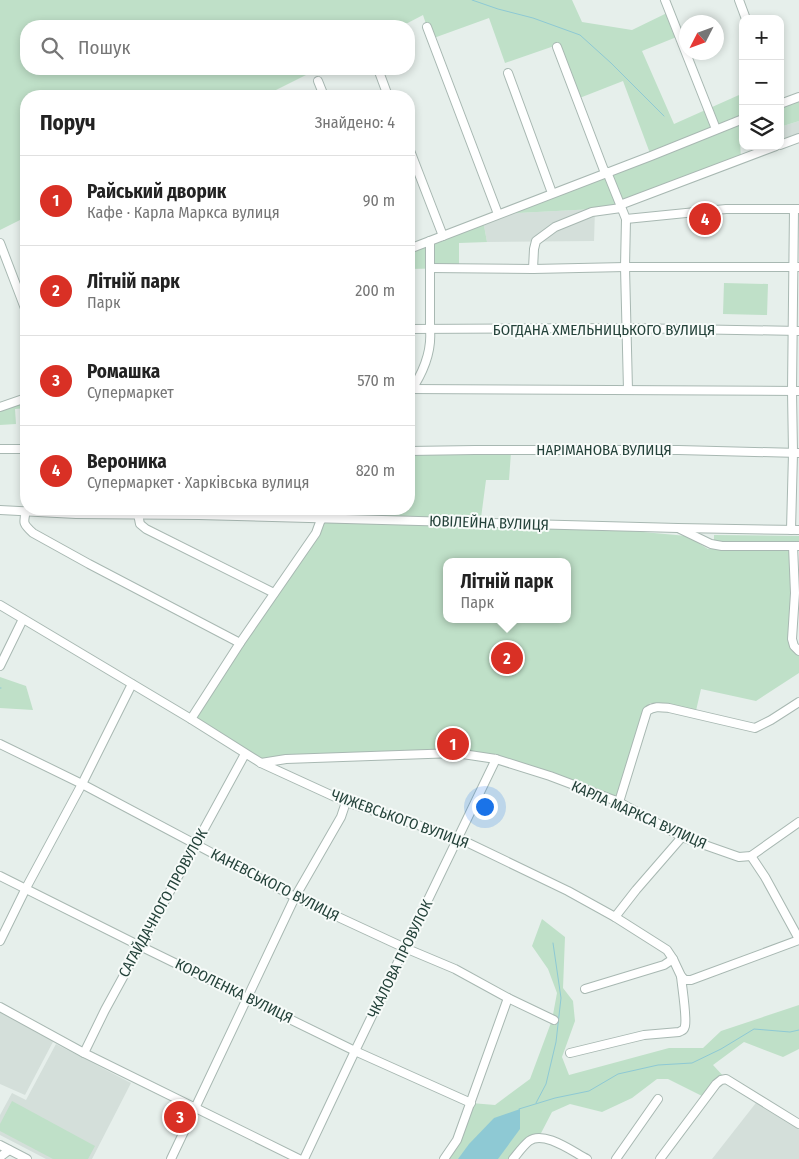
<!DOCTYPE html>
<html lang="uk">
<meta charset="utf-8">
<style>
body{margin:0;font-family:"Fira Sans Condensed",sans-serif;background:#f6f6f6;color:#222}
.controls{position:absolute;right:15px;top:15px;display:grid;overflow:hidden;border-radius:10px;box-shadow:0 2px 8px #0003}
.controls button{width:45px;height:45px;display:grid;place-items:center;padding:0;border:0;border-bottom:1px solid #e0e0e0;background:#fff;color:#222;font:25px sans-serif}
.compass{position:absolute;left:679px;top:15px;width:45px;height:45px;border-radius:50%;background:#fff;box-shadow:0 2px 8px #0003;rotate:228deg}
.you{position:absolute;left:484px;top:806px;width:18px;height:18px;margin:-12px;border:4px solid #fff;border-radius:50%;background:#1a73e8;box-shadow:0 0 0 8px #1a73e833}
.badge{display:grid;place-items:center;width:32px;height:32px;border-radius:50%;background:#d93025;color:#fff;font-size:16px;font-weight:700}
.pin{position:absolute;translate:-50% -50%;border:2px solid #fff;box-shadow:0 1px 5px #0006}
.popup{position:absolute;left:443px;top:558px;width:128px;height:65px;box-sizing:border-box;display:grid;place-content:center;border-radius:10px;background:#fff;filter:drop-shadow(0 1px 4px #0005);font-size:16px;white-space:nowrap;color:#767676}
.popup b{font-size:19px;color:#222}
.popup::after{content:'';position:absolute;left:50%;top:100%;margin-left:-10px;border:10px solid transparent;border-top-color:#fff}
.list{margin:0;padding:0;list-style:none}
h2{display:flex;justify-content:space-between;align-items:center;height:65px;margin:0;padding:0 20px;font-size:21px}
h2 small{font-size:16px;font-weight:400;color:#767676}
.list li{display:grid;grid-template-columns:32px 1fr auto;gap:15px;align-items:center;box-sizing:border-box;height:90px;padding:0 20px;border-top:1px solid #e0e0e0}
.list b{display:block;font-size:19px;white-space:nowrap}
.list p{margin:0;font-size:16px;white-space:nowrap;color:#767676}
.list em{font-size:16px;font-style:normal;color:#767676}
.icon{flex:none;width:28px;height:28px;fill:none;stroke:currentColor;stroke-width:2;stroke-linecap:round;stroke-linejoin:round}
.map{position:relative;flex:none;width:799px;height:1159px;overflow:hidden}
.search{position:absolute;background:#fff;box-shadow:0 2px 8px #0003;left:20px;top:20px;width:395px;height:55px;display:flex;align-items:center;gap:12px;box-sizing:border-box;padding:0 18px;border-radius:20px;color:#767676;font-size:19px}
.panel{position:absolute;background:#fff;box-shadow:0 2px 8px #0003;left:20px;top:90px;width:395px;height:425px;border-radius:20px}
.map>svg:first-child{display:block}
.built{fill:#d4dfda}
.green{fill:#bfe0c8;fill-rule:evenodd}
.water{fill:#8ec9d4}
.lines{fill:none;stroke-linecap:round;stroke-linejoin:round}
.stream{stroke:#8ec9d4;stroke-width:1}
.minor-casing{stroke:#a8b8b2;stroke-width:10}
.minor{stroke:#fff;stroke-width:8}
.labels{text-anchor:middle;dominant-baseline:central;stroke-width:4;stroke-linejoin:round;paint-order:stroke}
.street-label{font-size:15px;fill:#24423a;stroke:#f7fbf9}
</style>
<div class="map">
<svg width="799" height="1159" viewBox="0 0 799 1159">
<rect width="100%" height="100%" fill="#e6efeb"/>
<g class="built">
<path d="M799,121V138L780,145V127Z"/>
<path d="M595,209L594,241L487,242L483,220L498,214Z"/>
<path d="M0,1010L55,1038L25,1095L0,1084Z"/>
<path d="M56,1044L131,1083L92,1159H46L0,1135V1115L12,1093L26,1100Z"/>
<path d="M759,1099L799,1124V1159H712Z"/>
</g>
<g class="green">
<path d="M0,0H572L582,22L632,30L669,12L679,36L642,51L674,124L739,95L743,105V141L740,142L741,158L620,205L595,209L498,214L651,156L623,81L577,99L557,45L505,63L489,18L431,39L423,15L402,26H26V69H318L264,96H26V217L0,230Z"/>
<path d="M799,97V121L780,127V104Z"/>
<path d="M483,220L487,242L459,243V268L409,269V249Z"/>
<path d="M724,283L768,284L767,315L723,314Z"/>
<path d="M26,398V408L15,409L16,424L0,425V407Z"/>
<path d="M511,452L509,480H486L481,518L340,516L337,509H409V454Z"/>
<path d="M320,522L632,531L687,536L708,549L722,548L790,549L795,593L792,629L799,651V673L756,701L701,689L695,715L650,703L647,711L619,802L550,776L456,753L261,763L191,719ZM447,562H567V619H447Z"/>
<path d="M714,535L799,536V546L714,545Z"/>
<path d="M0,677L26,686L33,710L0,708Z"/>
<path d="M542,919L565,937L563,988L573,1001L575,1021L562,1057L569,1075L669,1048H703L721,1031L799,1005V1049L783,1057L744,1042L713,1065L726,1079L706,1098L668,1079H657L632,1098L602,1112L570,1104L552,1112L539,1137L513,1159H444L471,1103L495,1105L530,1079L552,1020L557,993L548,969L532,946Z"/>
<path d="M12,1101L95,1146L88,1159H53L0,1131V1124Z"/>
</g>
<path class="water" d="M520,1109V1129L498,1159H458L469,1144L494,1118Z"/>
<g class="lines">
<g class="stream">
<path d="M472,0L498,9L533,18L580,35L611,63L664,116"/>
<path d="M0,688H1"/>
<path d="M536,1103L546,1084L556,1042L561,998L553,943"/>
<path d="M519,1109L555,1098L589,1091L618,1074L658,1065L692,1063L721,1049L754,1029L790,1032L799,1030"/>
</g>
<g class="minor-casing">
<g id="minor">
<path d="M665,0L716,129"/>
<path d="M739,0L746,19"/>
<path d="M427,27L498,214"/>
<path d="M557,47L605,173"/>
<path d="M378,69L388,96"/>
<path d="M508,73L552,193"/>
<path d="M318,81L324,96"/>
<path d="M780,104L799,97"/>
<path d="M780,145L799,138"/>
<path d="M409,148L443,236"/>
<path d="M607,172L626,219L625,267L628,390"/>
<path d="M620,205L776,146"/>
<path d="M626,219L726,209H799"/>
<path d="M0,243L26,311"/>
<path d="M409,249L651,156L743,119"/>
<path d="M430,268L533,269L625,267H799"/>
<path d="M533,269L534,249L536,241L555,227L592,212L621,208"/>
<path d="M409,329L626,328L799,331"/>
<path d="M409,389L799,391"/>
<path d="M410,392C423,373 432,353 430,330V241"/>
<path d="M0,407L26,398"/>
<path d="M0,449H26"/>
<path d="M409,451L475,450H678L799,453"/>
<path d="M0,510L76,514L199,515L678,528L799,530"/>
<path d="M26,511C23,523 23,524 33,533L89,564L240,643"/>
<path d="M138,514L140,524L146,529L274,593"/>
<path d="M680,529L711,544L722,546H799"/>
<path d="M791,530L793,453L792,391L794,209"/>
<path d="M793,546L795,593L792,639L794,646L799,651"/>
<path d="M0,605L191,719L261,763L346,802L458,838L568,891L615,917L667,950L673,959L681,976L685,980H691L799,940"/>
<path d="M0,666L23,619"/>
<path d="M191,719L240,643L316,533L320,522L328,509"/>
<path d="M0,744L82,784L295,897L405,948L455,969L508,998L554,1020"/>
<path d="M261,763L286,759L456,753L496,759L550,776L619,802L682,837L739,857L751,856L799,822"/>
<path d="M619,802L647,711C654,706 660,707 669,708L755,728L771,720L799,702"/>
<path d="M751,856L765,877L799,939"/>
<path d="M0,876L140,946L355,1051L471,1103"/>
<path d="M615,917L636,890L682,837"/>
<path d="M0,941L26,888L82,784L132,684"/>
<path d="M585,989L664,965L673,959"/>
<path d="M0,1007L84,1053L299,1159"/>
<path d="M84,1053L105,1010L245,754"/>
<path d="M570,1053L644,1035L679,1032C683,1030 684,1030 685,1026C687,1017 682,987 681,976"/>
<path d="M0,1145L27,1159"/>
<path d="M0,1157L9,1150"/>
<path d="M171,1159L295,897L341,817L346,802"/>
<path d="M304,1159L355,1051L496,759"/>
<path d="M444,1159L457,1140L508,998"/>
<path d="M513,1159C518,1153 523,1146 529,1141C544,1130 573,1152 587,1159"/>
<path d="M616,1159L658,1099"/>
<path d="M660,1159L716,1084L721,1080L726,1079L799,1124"/>
</g>
</g>
<use href="#minor" class="minor"/>
</g>
<g class="labels">
<g class="street-label">
<text x="604" y="330">БОГДАНА ХМЕЛЬНИЦЬКОГО ВУЛИЦЯ</text>
<text x="604" y="450">НАРІМАНОВА ВУЛИЦЯ</text>
<text transform="translate(489 523) rotate(2)">ЮВІЛЕЙНА ВУЛИЦЯ</text>
<text transform="translate(639 815) rotate(24)">КАРЛА МАРКСА ВУЛИЦЯ</text>
<text transform="translate(400 819) rotate(20)">ЧИЖЕВСЬКОГО ВУЛИЦЯ</text>
<text transform="translate(275 885) rotate(27)">КАНЕВСЬКОГО ВУЛИЦЯ</text>
<text transform="translate(163 903) rotate(-61)">САГАЙДАЧНОГО ПРОВУЛОК</text>
<text transform="translate(400 959) rotate(-64)">ЧКАЛОВА ПРОВУЛОК</text>
<text transform="translate(234 991) rotate(26)">КОРОЛЕНКА ВУЛИЦЯ</text>
</g>
</g>
</svg>
<div class="controls">
<button>+</button>
<button>−</button>
<button><svg class="icon" aria-label="layers" viewBox="0 0 24 24"><path d="M12 4l9 5-9 5-9-5zM3 14l9 5 9-5"/></svg></button>
</div>
<svg class="compass" viewBox="-18 -18 36 36"><path d="M0-13l5 13h-10z" fill="#e53935"/><path d="M0 13l5-13h-10z" fill="#767676"/></svg>
<div class="you"></div>
<div class="pin badge" style="left:453px;top:744px">1</div>
<div class="pin badge" style="left:507px;top:658px">2</div>
<div class="popup"><b>Літній парк</b>Парк</div>
<div class="pin badge" style="left:180px;top:1117px">3</div>
<div class="pin badge" style="left:705px;top:219px">4</div>
<div class="search"><svg class="icon" aria-label="search" viewBox="0 0 24 24"><circle cx="10" cy="10" r="6"/><path d="M15 15l6 6"/></svg>Пошук</div>
<section class="panel">
<h2>Поруч<small>Знайдено: 4</small></h2>
<ul class="list">
<li><span class="badge">1</span><div><b>Райський дворик</b><p>Кафе · Карла Маркса вулиця</p></div><em>90 m</em></li>
<li><span class="badge">2</span><div><b>Літній парк</b><p>Парк</p></div><em>200 m</em></li>
<li><span class="badge">3</span><div><b>Ромашка</b><p>Супермаркет</p></div><em>570 m</em></li>
<li><span class="badge">4</span><div><b>Вероника</b><p>Супермаркет · Харківська вулиця</p></div><em>820 m</em></li>
</ul>
</section>
</div>
